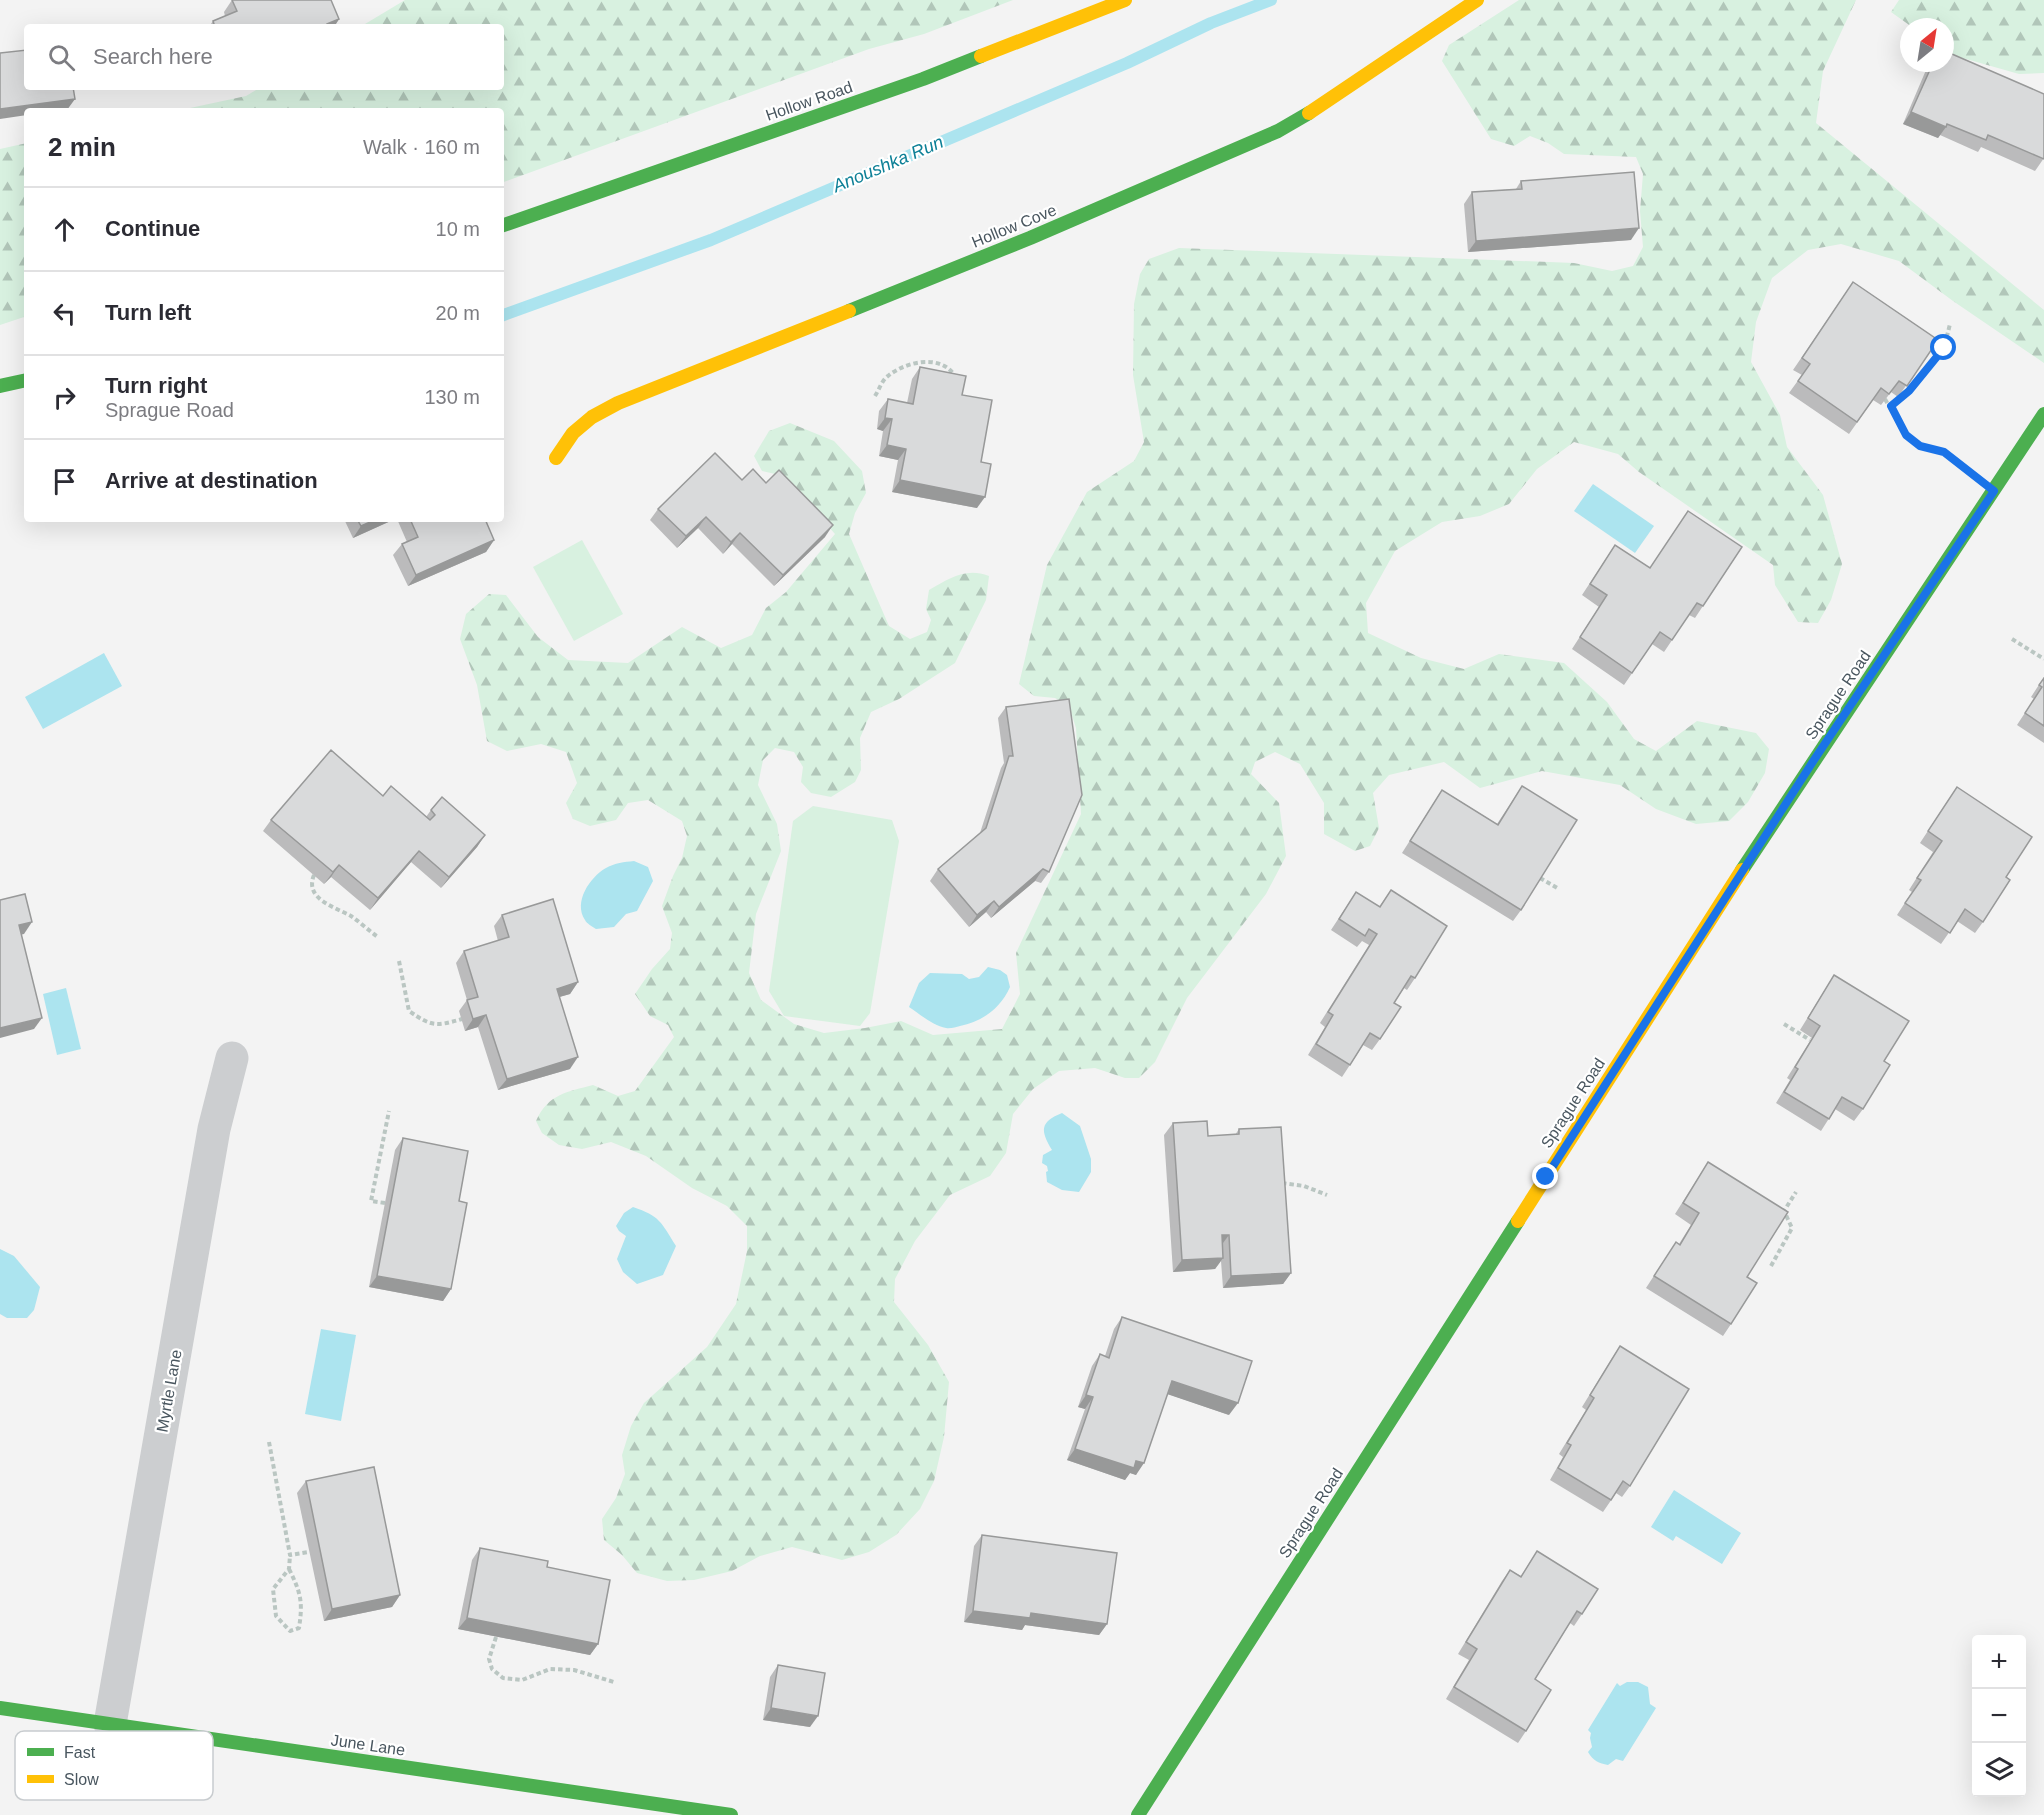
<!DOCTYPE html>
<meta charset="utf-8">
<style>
body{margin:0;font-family:Arial,sans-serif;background:#f7f7f7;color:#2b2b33}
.controls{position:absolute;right:18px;bottom:18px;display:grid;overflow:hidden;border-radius:6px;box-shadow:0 6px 24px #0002}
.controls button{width:54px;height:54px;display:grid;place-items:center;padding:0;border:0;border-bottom:2px solid #e1e1e2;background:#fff;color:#2b2b33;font:30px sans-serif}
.compass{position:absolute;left:1900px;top:18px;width:54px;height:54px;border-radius:50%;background:#fff;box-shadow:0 6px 24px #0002;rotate:30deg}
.stop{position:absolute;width:18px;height:18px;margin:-14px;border:4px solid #1a73e8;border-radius:50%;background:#fff}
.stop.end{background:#1a73e8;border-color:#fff;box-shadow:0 2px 6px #0008}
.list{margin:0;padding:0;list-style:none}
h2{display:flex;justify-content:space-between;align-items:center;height:78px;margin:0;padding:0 24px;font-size:26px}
h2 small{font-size:20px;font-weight:400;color:#7c7c81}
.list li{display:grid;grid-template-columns:39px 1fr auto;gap:18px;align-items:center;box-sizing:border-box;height:84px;padding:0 24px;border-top:2px solid #e1e1e2}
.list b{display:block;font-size:22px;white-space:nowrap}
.list p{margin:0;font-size:20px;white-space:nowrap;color:#7c7c81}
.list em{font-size:20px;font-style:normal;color:#7c7c81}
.icon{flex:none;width:33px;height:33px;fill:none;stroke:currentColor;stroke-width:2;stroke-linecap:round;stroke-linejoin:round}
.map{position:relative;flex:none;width:2044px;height:1815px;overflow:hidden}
.search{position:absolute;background:#fff;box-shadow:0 6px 24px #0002;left:24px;top:24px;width:480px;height:66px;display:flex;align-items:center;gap:15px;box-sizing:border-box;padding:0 21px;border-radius:6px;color:#7c7c81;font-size:22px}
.panel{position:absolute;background:#fff;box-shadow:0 6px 24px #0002;left:24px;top:108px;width:480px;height:414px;border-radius:6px}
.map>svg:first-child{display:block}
.green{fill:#d8f1e0}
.forest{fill:url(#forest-firs)}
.water{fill:#ace4ef}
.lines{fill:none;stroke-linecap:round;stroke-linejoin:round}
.stream{stroke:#ace4ef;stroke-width:12}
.path{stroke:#bac6c2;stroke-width:4;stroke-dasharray:4.5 3;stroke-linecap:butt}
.street{stroke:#ccced0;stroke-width:33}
.fast{stroke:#4caf50;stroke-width:14}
.slow{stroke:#ffc107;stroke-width:14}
.wall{fill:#bbbbbc}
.shaded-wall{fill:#989999}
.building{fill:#d9dadb;stroke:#989999;stroke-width:1.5}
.route{stroke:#1a73e8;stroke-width:8}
.labels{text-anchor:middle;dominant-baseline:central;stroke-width:4.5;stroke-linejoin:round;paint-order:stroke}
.street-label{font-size:16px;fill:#49565f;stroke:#fff}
.water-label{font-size:18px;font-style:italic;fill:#0d8097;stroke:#fff}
.key{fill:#fff;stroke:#c8cccf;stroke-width:1.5}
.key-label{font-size:16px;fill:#49565f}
</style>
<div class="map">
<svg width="2044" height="1815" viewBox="0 0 2044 1815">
<defs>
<pattern id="forest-firs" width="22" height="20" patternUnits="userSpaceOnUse" patternTransform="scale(1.5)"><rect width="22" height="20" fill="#d8f1e0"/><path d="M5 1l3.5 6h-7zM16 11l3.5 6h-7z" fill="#b1c6b9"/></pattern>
</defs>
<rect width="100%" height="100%" fill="#f3f3f3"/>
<g class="green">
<path d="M582,540L623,614L574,641L533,567Z"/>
<path d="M813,806L892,820L899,841L870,1013L860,1026L784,1016L769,991L793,821Z"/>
</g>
<g class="forest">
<path d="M405,0H1013L924,34L869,49L501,183V111H176L246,96L261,87H501V27H360Z"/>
<path d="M1519,0H1856L1823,71L1816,123L2044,310V363L1953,301L1899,261L1841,244L1808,250L1772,278L1756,322L1751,362L1780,415L1787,447L1823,495L1842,564L1831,600L1818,623L1798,622L1775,585L1773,565L1639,472L1618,454L1574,442L1537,469L1509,504L1480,516L1442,522L1395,551L1366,603L1368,633L1421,658L1464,669L1499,654L1564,663L1607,702L1634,739L1656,751L1697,721L1756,733L1769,749L1765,773L1748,802L1729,821L1696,824L1656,809L1620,785L1542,771L1480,788L1444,762L1389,775L1373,793L1379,828L1370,846L1355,851L1324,834V803L1300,764L1275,752L1255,762L1251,774L1279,803L1286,856L1266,894L1187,998L1155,1062L1139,1078H1125L1095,1068L1059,1071L1033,1089L1013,1114L1006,1153L990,1176L950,1195L915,1241L895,1279L894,1302L928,1345L949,1382L944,1437L934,1481L920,1509L896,1535L869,1552L842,1560L792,1547L760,1556L732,1571L694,1580L667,1581L637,1573L622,1555L604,1540L602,1519L616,1498L625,1474L622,1455L631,1426L644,1403L707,1347L736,1304L747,1251V1226L727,1206L692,1188L646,1156L611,1142L582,1149L559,1145L542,1133L536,1121C548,1094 567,1092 593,1085L618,1096L635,1091L674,1037L668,1025L650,1016L635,994L652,969L670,949L672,933L662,906L673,876L682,858L687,836L682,821L648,800L628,803L616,820L590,826L573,819L566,803L577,783L566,752L541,744L507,751L487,741L477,685L460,639L466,614L489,594L506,595L538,637L568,660L628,663L682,627L721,648L752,635L766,608L786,592L835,534L784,476L762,471L754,456L769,431L790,423L834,441L862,471L866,493L855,513L849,534L889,626L910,639L927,632L931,620L926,609L929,590C949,579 965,567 989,576L986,600L955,663L899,699L871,712L860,738L861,770L855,782L831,797L811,793L801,782L803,767L794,752L775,748L763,760L758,785L777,824L781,851L756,914L749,973L761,1000L794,1024L824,1033L865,1028L901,1021L933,1035L1002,1029L1020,994L1016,953L1081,814L1076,728L1069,706L1055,698L1034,696L1019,684L1047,565L1087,492L1134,461L1144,442L1133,375L1134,304L1140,274L1149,259L1179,248L1574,263L1612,271L1633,266L1643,247L1640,211L1643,174L1636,157L1564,154L1548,143L1530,136L1514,146L1491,139L1442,61L1449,45Z"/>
<path d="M1899,0H2044V73L2019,74L1952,55L1945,50V27H1912L1891,12Z"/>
<path d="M27,143V316L0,325V149Z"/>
</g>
<g class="water">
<path d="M1593,484L1654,526L1635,553L1574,511Z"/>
<path d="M104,653L122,686L43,729L25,697Z"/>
<path d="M634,861L648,867L653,881L637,911L626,914L614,927L596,929C592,926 587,924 585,920C573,902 590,877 606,868C615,863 624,862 634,861Z"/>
<path d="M988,967L1000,970L1007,975L1010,987C1000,1009 983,1021 960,1026C956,1027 950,1029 946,1028C933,1026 920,1014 909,1007L919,983L930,973L962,974L969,979L979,977Z"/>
<path d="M66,988L81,1049L57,1055L43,994Z"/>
<path d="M1062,1113L1080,1126L1091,1159V1172L1079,1192L1062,1190L1047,1182L1046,1172L1048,1171L1047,1166L1042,1163L1043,1155L1052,1150C1040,1130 1040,1122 1062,1113Z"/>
<path d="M633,1207C660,1216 661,1222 676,1246L663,1275L637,1284L623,1272L617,1259L626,1236L619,1231L616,1226L624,1213Z"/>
<path d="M0,1249L14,1256L40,1287L34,1310L27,1318H7L0,1314Z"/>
<path d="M321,1329L356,1335L341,1421L305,1414Z"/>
<path d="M1674,1490L1741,1533L1722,1564L1676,1536L1673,1541L1651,1527Z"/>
<path d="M1627,1682H1638L1648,1687L1650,1704L1656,1708L1623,1761L1616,1759L1608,1765C1599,1763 1593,1761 1588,1752L1592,1747L1590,1738L1591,1733L1588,1730L1617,1683L1620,1686Z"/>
</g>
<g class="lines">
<path class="stream" d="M501,316L711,240L1127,63L1211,23L1271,0"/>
<g class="path">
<path d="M875,396C879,390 882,380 888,376C906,361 943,353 956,378"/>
<path d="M1885,399L1906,435L1920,446L1944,452L1965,468"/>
<path d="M1891,406L1909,391L1944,348L1950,324"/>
<path d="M2012,639L2044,659"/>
<path d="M314,875C304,899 335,907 351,916C360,922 369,931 378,937"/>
<path d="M1540,878L1559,889"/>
<path d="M399,961L409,1011C431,1026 435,1027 462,1019"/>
<path d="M1784,1024L1810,1040"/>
<path d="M1282,1183L1304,1186L1327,1195"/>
<path d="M385,1203L371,1201L389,1111"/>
<path d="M1771,1266L1792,1228L1784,1211L1796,1192"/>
<path d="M269,1442L290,1555L309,1552"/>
<path d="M289,1569C301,1593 303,1602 299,1628L290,1631L276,1616L273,1589L289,1569L290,1555"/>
<path d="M496,1637L489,1659L492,1669L503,1678L522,1680L550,1669L574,1670L614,1682"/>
</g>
<path class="street" d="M110,1724L214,1129L232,1058"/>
<g class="fast">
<path d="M501,226L923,79L981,56"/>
<path d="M849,311L1030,238L1278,131L1309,113"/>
<path d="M0,386L27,380"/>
<path d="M1742,870L2044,414"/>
<path d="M0,1708L731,1815"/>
<path d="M1138,1815L1518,1221"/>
</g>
<g class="slow">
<path d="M981,56L1125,0"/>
<path d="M1309,113L1477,0"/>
<path d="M556,458L573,433L592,417L618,403L849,311"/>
<path d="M1518,1221L1742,870"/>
</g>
</g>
<g class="wall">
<path d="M232,0L339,19L334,27H209L213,21L225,16L224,12Z"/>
<path d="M1929,63H1945L2044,158L2035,171L1981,147L1978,152L1940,135L1938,138L1903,124Z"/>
<path d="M1521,181L1631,240L1468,252L1464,204L1472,192L1516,189Z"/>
<path d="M1853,282L1938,340L1898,397L1891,392L1881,405L1873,400L1849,434L1789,393L1802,375L1793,370Z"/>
<path d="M920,367L962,395L981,462L977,508L892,492L898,460L879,456L883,431L877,429L879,411L888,399L907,403L912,379Z"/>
<path d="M742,480L766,483L825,537L774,586L732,544L723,554L698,528L677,548L650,520L658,509Z"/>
<path d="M344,519H395L353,538Z"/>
<path d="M397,519H485L494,540L486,552L408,586L393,555L402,544L407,542Z"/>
<path d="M1615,545L1649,568L1742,547L1695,618L1689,615L1664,652L1652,644L1624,685L1572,649L1599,607L1582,595Z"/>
<path d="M2044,677V743L2017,725L2034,699L2031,697Z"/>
<path d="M1006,707L1049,872L1041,883L1035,881L991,918L986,912L969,927L930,881L938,869L980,833L1001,768L1004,763L998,718Z"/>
<path d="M1522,786L1521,910L1513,921L1402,853L1442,790L1497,824Z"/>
<path d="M383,796L426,817L431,810L485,835L477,847L441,888L411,862L370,910L331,877L324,884L263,831L271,820Z"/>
<path d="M1949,799L2006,877L1983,922L1975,933L1957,921L1941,944L1897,915L1912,892L1909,890L1933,852L1920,843Z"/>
<path d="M1391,890L1415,978L1407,990L1404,988L1394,1003L1380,1039L1372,1050L1363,1045L1342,1077L1308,1055L1325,1027L1320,1023L1369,945L1362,941L1357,947L1331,930L1356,892L1379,907Z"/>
<path d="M502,915L578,982L570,994L559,997L570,1069L498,1090L478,1027L465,1031L459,1011L467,1000L456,963L464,951L498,941L494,926Z"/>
<path d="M1834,975L1884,1061L1863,1109L1854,1121L1835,1109L1821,1131L1776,1103L1790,1080L1787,1078L1812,1038L1800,1030Z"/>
<path d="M1173,1123L1208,1136L1235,1135L1239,1129L1291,1273L1283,1284L1223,1288L1221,1261L1215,1269L1173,1272L1164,1135Z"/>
<path d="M403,1138L459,1201L451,1289L443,1301L369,1287L395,1150Z"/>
<path d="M1708,1162L1747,1277L1731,1324L1723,1336L1646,1288L1676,1242L1679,1244L1691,1225L1675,1214Z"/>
<path d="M1122,1317L1229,1415L1168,1394L1136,1475L1130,1473L1125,1480L1067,1460L1085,1409L1078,1407L1092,1366L1100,1354L1105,1356L1114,1329Z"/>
<path d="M1620,1346L1630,1486L1622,1497L1616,1493L1603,1512L1550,1480L1563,1457L1559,1454L1586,1410L1582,1407L1612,1358Z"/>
<path d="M306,1481L400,1595L392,1607L324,1621L297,1493Z"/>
<path d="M982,1535L1107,1624L1099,1635L1025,1625L1022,1630L964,1622L974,1546Z"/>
<path d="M480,1548L547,1567L598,1644L590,1655L458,1629L472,1560Z"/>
<path d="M1537,1551L1582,1614L1574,1626L1570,1623L1535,1679L1526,1731L1518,1743L1446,1699L1469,1660L1458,1654L1502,1581L1510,1570L1521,1576Z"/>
<path d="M778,1665L810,1727L763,1720L770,1677Z"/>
</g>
<g class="shaded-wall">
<path d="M339,19L334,27H325L327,24Z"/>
<path d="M75,99L67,110L27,111V115L0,119V109Z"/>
<path d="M1911,112L1946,127L1938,138L1903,124Z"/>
<path d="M1639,228L1631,240L1468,252L1476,241Z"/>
<path d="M885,418L892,419L883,431L877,429Z"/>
<path d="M887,445L906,449L898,460L879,456Z"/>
<path d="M900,480L985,497L977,508L892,492Z"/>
<path d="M706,517L698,528L677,548L686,536Z"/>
<path d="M377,519H395L353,538L361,526Z"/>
<path d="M833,525L825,537L774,586L783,575Z"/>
<path d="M740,533L732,544L723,554L731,542Z"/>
<path d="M494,540L486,552L408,586L416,575Z"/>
<path d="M485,835L477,847L441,888L449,877Z"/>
<path d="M419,851L411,862L370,910L378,898Z"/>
<path d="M339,865L331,877L324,884L333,872Z"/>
<path d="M1043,869L1035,881L991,918L999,907Z"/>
<path d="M994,901L986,912L969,927L977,915Z"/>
<path d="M32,922L24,934L11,937L19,925Z"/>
<path d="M578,982L570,994L549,1000L557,989Z"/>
<path d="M486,1015L478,1027L465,1031L473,1019Z"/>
<path d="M42,1018L34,1029L0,1038V1028Z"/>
<path d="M578,1057L570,1069L498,1090L507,1079Z"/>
<path d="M1222,1235H1229L1220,1247Z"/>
<path d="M1223,1258L1215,1269L1173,1272L1182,1260Z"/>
<path d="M1291,1273L1283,1284L1223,1288L1231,1276Z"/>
<path d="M377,1276L451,1289L443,1301L369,1287Z"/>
<path d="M1172,1381L1238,1403L1229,1415L1164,1393Z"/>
<path d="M1086,1395L1093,1397L1085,1409L1078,1407Z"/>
<path d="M1075,1449L1136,1461L1144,1463L1136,1475L1130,1473L1125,1480L1067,1460Z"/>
<path d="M400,1595L392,1607L324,1621L332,1609Z"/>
<path d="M973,1611L1031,1613L1107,1624L1099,1635L1025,1625L1022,1630L964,1622Z"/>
<path d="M467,1618L598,1644L590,1655L458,1629Z"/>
<path d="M771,1708L818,1716L810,1727L763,1720Z"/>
</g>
<g class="building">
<path d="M232,0H331L339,19L327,24L328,27H215L213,21L237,11Z"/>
<path d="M27,50V87H73L75,99L0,109V53Z"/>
<path d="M1945,51L2044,94V159L1988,135L1986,140L1947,124L1946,127L1911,112L1933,63H1945Z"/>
<path d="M1634,172L1639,228L1476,241L1472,192L1522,189L1521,181Z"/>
<path d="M1853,282L1938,340L1907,386L1899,381L1889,394L1881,388L1857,422L1798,381L1810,364L1802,358Z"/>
<path d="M920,367L966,376L962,395L992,400L981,462L991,464L985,497L900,480L906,449L887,445L892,419L885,418L888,399L913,404Z"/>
<path d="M715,453L742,480L753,469L766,483L779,470L833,525L783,575L740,533L731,542L706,517L686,536L658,509Z"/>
<path d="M1688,511L1742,547L1703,606L1697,603L1672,640L1660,632L1632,673L1580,637L1607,595L1590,584L1615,545L1650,568Z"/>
<path d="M357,519H377L361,526Z"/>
<path d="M410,519H485L494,540L416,575L402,544L418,537Z"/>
<path d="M2044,678V726L2025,713L2042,687L2039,685Z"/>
<path d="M1069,699L1082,795L1049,872L1043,869L999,907L994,901L977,915L938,869L986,828L1009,756H1013L1006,707Z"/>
<path d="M331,750L383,796L391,786L430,820L435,815L431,810L442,797L485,835L449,877L419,851L378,898L339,865L333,872L271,820Z"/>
<path d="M1522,786L1577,820L1521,910L1410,841L1442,790L1498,825Z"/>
<path d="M1957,787L2032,837L2006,877L2010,880L1983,922L1965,909L1950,933L1905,903L1921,880L1917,878L1942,841L1928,831Z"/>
<path d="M1391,890L1447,926L1415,978L1411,976L1394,1003L1401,1007L1380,1039L1370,1033L1350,1065L1316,1044L1333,1015L1328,1012L1377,934L1369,929L1365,936L1339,919L1356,892L1380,907Z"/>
<path d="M25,894L32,922L19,925L42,1018L0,1028V900Z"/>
<path d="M553,899L578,982L557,989L578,1057L507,1079L486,1015L473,1019L467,1000L478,997L464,951L509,937L502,915Z"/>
<path d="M1834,975L1909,1021L1884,1061L1890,1065L1863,1109L1842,1097L1829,1119L1784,1092L1798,1069L1795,1067L1820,1026L1808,1018Z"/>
<path d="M1207,1121L1208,1136L1239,1134V1129L1281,1127L1291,1273L1231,1276L1229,1235H1222L1223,1258L1182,1260L1173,1123Z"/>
<path d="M403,1138L468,1151L459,1201L467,1203L451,1289L377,1276Z"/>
<path d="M1708,1162L1788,1212L1747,1277L1757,1283L1731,1324L1654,1276L1676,1242L1680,1245L1699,1213L1683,1203Z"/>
<path d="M1122,1317L1252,1361L1238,1403L1172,1381L1144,1463L1136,1461L1134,1468L1075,1449L1093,1397L1086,1395L1100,1354L1109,1358Z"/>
<path d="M1620,1346L1689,1389L1630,1486L1623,1481L1611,1500L1558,1468L1571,1445L1567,1443L1594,1398L1590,1395Z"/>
<path d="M374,1467L400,1595L332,1609L306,1481Z"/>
<path d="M982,1535L1117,1553L1107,1624L1031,1613L1030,1618L973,1611Z"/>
<path d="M480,1548L548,1561L547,1567L610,1580L598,1644L467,1618Z"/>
<path d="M1537,1551L1598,1589L1582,1614L1577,1611L1535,1679L1551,1690L1526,1731L1454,1687L1477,1649L1466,1642L1510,1570L1521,1577Z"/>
<path d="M778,1665L825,1673L818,1716L771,1708Z"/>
</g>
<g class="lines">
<path class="route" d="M1546,1177L1812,763L1994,491L1944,452L1920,446L1906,435L1891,406L1909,391L1944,348"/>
</g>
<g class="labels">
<g class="street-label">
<text transform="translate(809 101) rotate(-19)">Hollow Road</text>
<text transform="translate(1014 226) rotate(-22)">Hollow Cove</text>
<text transform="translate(1838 695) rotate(-56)">Sprague Road</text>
<text transform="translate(1573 1103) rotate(-57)">Sprague Road</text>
<text transform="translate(169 1391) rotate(-80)">Myrtle Lane</text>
<text transform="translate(1311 1513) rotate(-57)">Sprague Road</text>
<text transform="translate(368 1745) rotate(8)">June Lane</text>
</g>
<g class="water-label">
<text transform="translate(888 164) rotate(-23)">Anoushka Run</text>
</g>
</g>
<rect x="15" y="1731" width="198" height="69" rx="9" class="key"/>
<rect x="27" y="1748" width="27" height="8" fill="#4caf50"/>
<rect x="27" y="1775" width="27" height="8" fill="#ffc107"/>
<g class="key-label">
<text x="64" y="1758">Fast</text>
<text x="64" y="1785">Slow</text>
</g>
</svg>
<div class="controls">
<button>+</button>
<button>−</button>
<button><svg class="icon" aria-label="layers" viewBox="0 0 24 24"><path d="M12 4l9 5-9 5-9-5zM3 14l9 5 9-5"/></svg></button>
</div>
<svg class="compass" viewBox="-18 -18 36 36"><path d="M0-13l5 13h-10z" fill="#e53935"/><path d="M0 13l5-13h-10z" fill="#7c7c81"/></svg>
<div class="stop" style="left:1944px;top:348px"></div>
<div class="stop end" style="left:1546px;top:1177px"></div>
<div class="search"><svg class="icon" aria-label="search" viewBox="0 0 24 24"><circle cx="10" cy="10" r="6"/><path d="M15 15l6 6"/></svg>Search here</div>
<section class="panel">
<h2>2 min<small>Walk · 160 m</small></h2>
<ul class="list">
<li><svg class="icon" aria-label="ahead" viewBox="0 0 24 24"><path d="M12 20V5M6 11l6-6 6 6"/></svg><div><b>Continue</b></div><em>10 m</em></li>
<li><svg class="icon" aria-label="left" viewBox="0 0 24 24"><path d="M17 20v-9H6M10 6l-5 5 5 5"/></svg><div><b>Turn left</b></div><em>20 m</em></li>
<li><svg class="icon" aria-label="right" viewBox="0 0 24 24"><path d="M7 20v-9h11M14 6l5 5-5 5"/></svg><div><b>Turn right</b><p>Sprague Road</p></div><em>130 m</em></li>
<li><svg class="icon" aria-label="arrive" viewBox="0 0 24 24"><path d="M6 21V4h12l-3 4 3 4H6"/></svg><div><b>Arrive at destination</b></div></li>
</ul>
</section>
</div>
